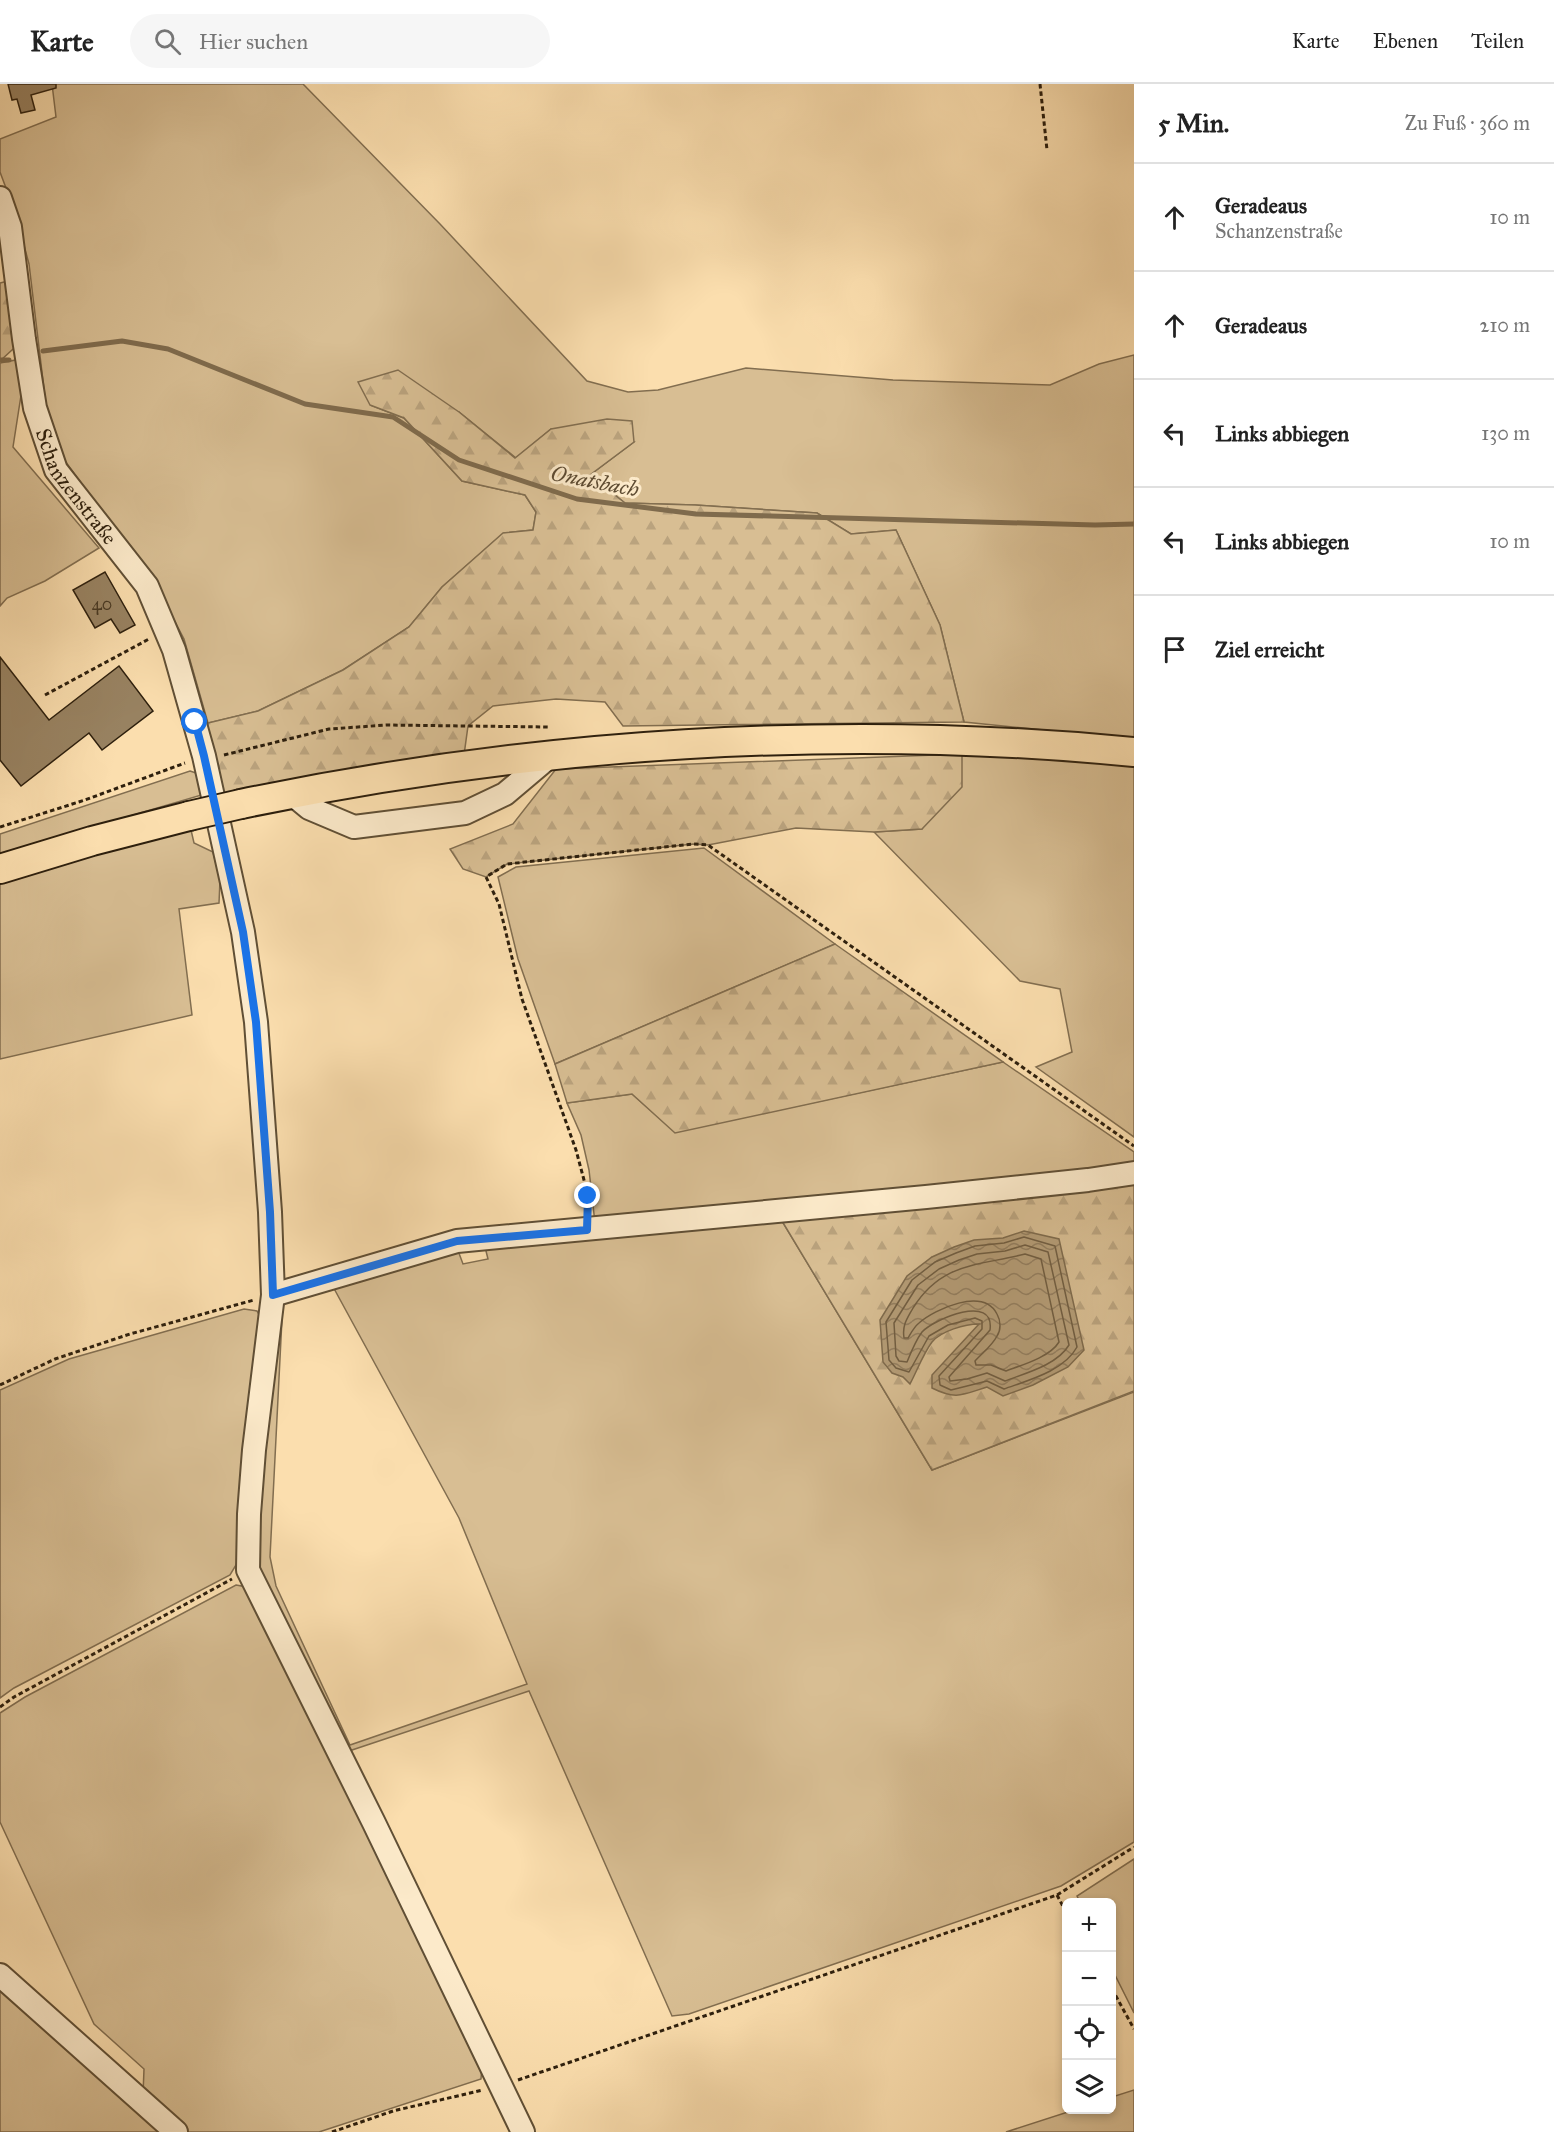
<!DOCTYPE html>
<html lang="de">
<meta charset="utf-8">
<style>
body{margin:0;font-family:"IM FELL Great Primer",serif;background:#f6f6f6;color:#222}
.controls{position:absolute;right:18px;bottom:18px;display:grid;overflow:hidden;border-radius:9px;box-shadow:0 3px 9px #0003}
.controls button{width:54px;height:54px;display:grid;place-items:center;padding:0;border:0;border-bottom:2px solid #e0e0e0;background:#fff;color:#222;font:30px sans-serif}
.stop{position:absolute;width:18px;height:18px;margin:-14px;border:4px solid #1a73e8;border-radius:50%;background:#fff}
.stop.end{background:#1a73e8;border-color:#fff;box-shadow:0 2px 6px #0008}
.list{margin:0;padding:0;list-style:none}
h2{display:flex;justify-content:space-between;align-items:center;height:78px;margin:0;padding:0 24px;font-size:26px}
h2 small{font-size:20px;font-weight:400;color:#767676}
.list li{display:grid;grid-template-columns:39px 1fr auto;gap:18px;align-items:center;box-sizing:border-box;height:108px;padding:0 24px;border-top:2px solid #e0e0e0}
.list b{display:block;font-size:22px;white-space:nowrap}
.list p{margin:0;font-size:20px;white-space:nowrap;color:#767676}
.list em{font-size:20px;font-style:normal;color:#767676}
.icon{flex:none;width:33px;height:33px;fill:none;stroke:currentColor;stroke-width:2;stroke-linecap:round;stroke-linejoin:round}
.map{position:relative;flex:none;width:1134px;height:2048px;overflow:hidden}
header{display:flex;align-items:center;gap:36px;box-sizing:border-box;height:84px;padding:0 30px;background:#fff;border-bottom:2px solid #e0e0e0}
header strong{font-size:28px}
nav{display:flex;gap:33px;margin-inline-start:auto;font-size:21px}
.search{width:420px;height:54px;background:#f6f6f6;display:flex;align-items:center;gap:15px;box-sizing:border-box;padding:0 21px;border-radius:33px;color:#767676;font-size:22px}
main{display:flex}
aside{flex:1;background:#fff}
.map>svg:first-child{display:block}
.grass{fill:#d8be93;stroke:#826e50;stroke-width:1.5}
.forest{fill:url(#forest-firs);stroke:#826e50;stroke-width:1.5}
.water{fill:url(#water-waves);stroke:#7f6b4d;stroke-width:1.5}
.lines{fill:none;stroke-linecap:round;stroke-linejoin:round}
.shore{stroke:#715e42;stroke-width:1.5}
.stream{stroke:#7f6b4d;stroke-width:5}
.building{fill:#988261;stroke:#2d1f0d;stroke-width:1.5}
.minor-casing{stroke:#604f35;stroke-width:26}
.major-casing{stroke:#2d1f0d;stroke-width:32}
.path{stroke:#2d1f0d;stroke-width:3;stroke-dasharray:4.5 3;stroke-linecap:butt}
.minor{stroke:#fceaca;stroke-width:22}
.major{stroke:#fbdeae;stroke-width:28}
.major-bridge-casing{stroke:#2d1f0d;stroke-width:32;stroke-linecap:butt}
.major-bridge{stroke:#fbdeae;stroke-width:28}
.route{stroke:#1a73e8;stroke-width:8}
.labels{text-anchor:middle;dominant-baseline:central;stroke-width:6;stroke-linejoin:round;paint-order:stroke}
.number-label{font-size:18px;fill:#483822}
.street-label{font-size:21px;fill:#2d1f0d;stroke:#fceaca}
.water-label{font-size:22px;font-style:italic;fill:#5d4b32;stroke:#fceaca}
</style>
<header>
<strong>Karte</strong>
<div class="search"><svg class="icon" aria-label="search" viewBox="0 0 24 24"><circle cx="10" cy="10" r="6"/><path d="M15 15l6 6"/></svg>Hier suchen</div>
<nav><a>Karte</a><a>Ebenen</a><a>Teilen</a></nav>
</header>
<main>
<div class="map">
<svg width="1134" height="2048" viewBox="0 0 1134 2048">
<defs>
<pattern id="forest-firs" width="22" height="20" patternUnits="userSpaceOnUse" patternTransform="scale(1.5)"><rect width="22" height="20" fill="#d8be93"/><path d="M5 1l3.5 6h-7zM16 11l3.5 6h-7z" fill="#baa37e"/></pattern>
<pattern id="water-waves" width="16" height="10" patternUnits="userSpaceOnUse" patternTransform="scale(1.5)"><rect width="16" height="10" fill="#b59d77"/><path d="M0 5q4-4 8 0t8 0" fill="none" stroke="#947f60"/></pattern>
</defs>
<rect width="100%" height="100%" fill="#fbdeae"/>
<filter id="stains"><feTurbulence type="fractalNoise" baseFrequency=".00333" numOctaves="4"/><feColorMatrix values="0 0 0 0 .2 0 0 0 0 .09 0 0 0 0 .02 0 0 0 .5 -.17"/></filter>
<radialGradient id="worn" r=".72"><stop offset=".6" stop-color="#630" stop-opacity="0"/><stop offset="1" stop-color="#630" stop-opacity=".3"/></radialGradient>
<g class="grass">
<path d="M52,0H303L440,140L587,297L628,308L658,306L746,284L893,296L1050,301L1099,280L1134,271V655L964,638L940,541L896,446L851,450L817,429L695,421L625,419L590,391L634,358L551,345L516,374L459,328L370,321L404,334L462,397L525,411L536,428L533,446L504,449L442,503L409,543L343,586L258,627L208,639L184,555L155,500L65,377L47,330L29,180L15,128L0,88V55L56,33Z"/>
<path d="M21,275L22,305L13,363L99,464L45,497L7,514L0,522V279Z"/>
<path d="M962,670L1134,680V1053L1036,983L1072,968L1060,905L1020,897L874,748L922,745Z"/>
<path d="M190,687L202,691L205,710L0,770V750Z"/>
<path d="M191,746L194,759L213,768L220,796L219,819L179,825L192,931L0,975V797L49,782Z"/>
<path d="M704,764L835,860L555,980L518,875L498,793L516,783Z"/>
<path d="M1003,978L1134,1068V1080L788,1121L595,1139L589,1086L581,1051L567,1019L632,1010L675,1048Z"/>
<path d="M779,1132L932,1386L1134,1308V1758L1061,1802L689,1930L672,1932L529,1607L346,1668L262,1498L255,1466L276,1227L283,1215L270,1473L276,1502L350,1661L527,1600L459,1434L331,1199L457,1164L463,1180L488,1175L484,1159Z"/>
<path d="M244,1225L257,1227L263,1237L242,1471L230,1491L14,1604L0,1614V1306L69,1275Z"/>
<path d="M236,1501L247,1503L259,1535L272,1547L482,1982L481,1995L319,2048H184L143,2011L144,1985L94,1940L0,1738V1629L25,1613Z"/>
<path d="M1134,1775V1929L1112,1885V1818H1080L1077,1812Z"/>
<path d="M0,1897L168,2048H0Z"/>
<path d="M1134,2006V2048H1006L1074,2026H1112V2013Z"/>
</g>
<g class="forest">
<path d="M16,195L24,255L0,277V199Z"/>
<path d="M398,286L459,328L515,374L551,345L607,335L632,337L634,358L590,391L625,419L695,421L817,429L851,450L896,446L940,541L964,638L623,642L605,618L556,615L493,622L468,642L464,671L216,714L204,672L208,639L258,627L343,586L409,543L442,503L503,449L533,446L536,428L525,411L462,397L404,334L370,321L358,298Z"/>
<path d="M962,670V703L922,745L874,748L796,744L708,761L693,760L507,780L486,793L463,785L450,765L513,740L556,685Z"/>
<path d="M835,860L1003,978L675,1049L632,1010L567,1019L555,980Z"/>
<path d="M1134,1093V1307L932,1386L779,1132Z"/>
</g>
<path class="water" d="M1024,1147L1059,1155L1084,1266L1068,1283L1033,1301L1003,1312L987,1303C962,1311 956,1316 932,1304V1291L979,1240C965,1240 941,1247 932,1258C923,1270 917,1287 910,1300L903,1293L892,1289L883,1278L880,1236L907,1192L932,1173L954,1163L974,1156L1003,1154Z"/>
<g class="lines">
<g class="shore">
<path d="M1024,1153L1055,1162L1077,1263C1064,1287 1029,1296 1004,1305L987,1297L951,1306L940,1301L939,1292L982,1245V1237L975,1234L948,1241L929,1252L909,1288L896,1284L889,1276L886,1238L912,1196L935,1178L956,1169L975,1162L1004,1159Z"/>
<path d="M1025,1161L1048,1168L1069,1261C1057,1281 1026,1289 1005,1297L987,1289L967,1295L950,1297L949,1293L990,1246C995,1209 934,1235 922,1248C916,1256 911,1268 907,1278L899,1277L896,1272L894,1239L918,1201L939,1185L959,1176L977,1170L1005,1167Z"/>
<path d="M1025,1170L1041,1175L1059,1258C1050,1273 1022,1281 1006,1287L991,1281H976L975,1277C982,1269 992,1262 997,1252C1001,1246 1001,1237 997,1230C983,1203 935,1225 919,1239C914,1243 911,1249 908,1254H904C902,1241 907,1235 913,1224C942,1178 978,1182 1025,1170Z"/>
</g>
<g class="stream">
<path d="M43,267L122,257L168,265L305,320L393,333L459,376L577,415L696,430L1095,441L1134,440"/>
<path d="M0,276H9"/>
</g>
</g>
<g class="building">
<path d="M8,0H56V4L31,11L35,26L21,29L17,15L12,16Z"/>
<path d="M105,488L135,541L120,549L111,535L95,544L73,506Z"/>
<path d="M0,573L49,636L119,582L153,627L102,666L89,649L21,702L0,676Z"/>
</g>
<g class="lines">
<g class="minor-casing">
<g id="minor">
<path id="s1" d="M0,114L10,143L24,255L35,324L56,386L147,502L174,566L204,672L243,848L256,938L270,1128L273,1211L254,1366L249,1430L248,1486L374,1739L523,2048"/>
<path d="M292,710L309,724L354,743L465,729L505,710L550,672"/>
<path d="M273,1211L457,1157L926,1113L1088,1096L1134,1089"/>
<path d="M0,1891L176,2048"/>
</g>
</g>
<g class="major-casing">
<g id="major">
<path d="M241,720C533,659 836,639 1134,668"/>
<path d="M0,785L92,757L189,732"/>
</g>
</g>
<g class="path">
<path d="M1040,0L1047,66"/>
<path d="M45,611L149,555"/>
<path d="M224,671L329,645L387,641L548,643"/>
<path d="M0,743L85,716L185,679"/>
<path d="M587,1126L588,1111L576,1066L522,915L499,820L486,793L507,780L693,760L708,761L1134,1062"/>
<path d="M0,1301L55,1275L130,1250L254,1216"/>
<path d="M0,1623L14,1613L232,1495"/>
<path d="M1057,1811L1066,1828"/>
<path d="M1112,1905L1134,1945"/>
<path d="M518,1996L1057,1811L1134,1763"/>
<path d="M332,2048L393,2027L483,2006"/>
</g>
<use href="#minor" class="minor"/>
<use href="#major" class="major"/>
<g class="major-bridge-casing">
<path id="major-bridge" d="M189,732L241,720"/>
</g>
<use href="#major-bridge" class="major-bridge"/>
</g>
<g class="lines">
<path class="route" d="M195,638L204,672L243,848L256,938L270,1128L273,1211L457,1157L587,1146L588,1112"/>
</g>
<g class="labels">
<g class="number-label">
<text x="102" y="520">40</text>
</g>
<g class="street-label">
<text stroke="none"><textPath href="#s1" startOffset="303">Schanzenstraße</textPath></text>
</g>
<g class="water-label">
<text transform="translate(595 397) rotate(11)">Onatsbach</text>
</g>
</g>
<rect width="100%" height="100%" filter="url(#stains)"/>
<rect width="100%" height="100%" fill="url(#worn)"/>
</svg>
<div class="controls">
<button>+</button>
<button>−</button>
<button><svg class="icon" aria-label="locate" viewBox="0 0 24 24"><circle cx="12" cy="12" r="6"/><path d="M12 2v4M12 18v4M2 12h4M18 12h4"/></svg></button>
<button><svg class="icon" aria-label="layers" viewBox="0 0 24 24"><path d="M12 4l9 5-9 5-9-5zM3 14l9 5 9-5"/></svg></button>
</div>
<div class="stop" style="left:195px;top:638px"></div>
<div class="stop end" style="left:588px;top:1112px"></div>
</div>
<aside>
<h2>5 Min.<small>Zu Fuß · 360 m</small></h2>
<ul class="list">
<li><svg class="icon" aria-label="ahead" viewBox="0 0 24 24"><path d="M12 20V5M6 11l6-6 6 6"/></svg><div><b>Geradeaus</b><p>Schanzenstraße</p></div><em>10 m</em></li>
<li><svg class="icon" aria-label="ahead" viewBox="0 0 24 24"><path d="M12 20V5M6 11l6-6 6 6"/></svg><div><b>Geradeaus</b></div><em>210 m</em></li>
<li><svg class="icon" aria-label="left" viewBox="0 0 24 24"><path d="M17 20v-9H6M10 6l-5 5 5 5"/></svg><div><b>Links abbiegen</b></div><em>130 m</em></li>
<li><svg class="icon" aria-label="left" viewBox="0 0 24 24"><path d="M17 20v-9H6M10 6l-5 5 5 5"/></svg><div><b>Links abbiegen</b></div><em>10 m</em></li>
<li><svg class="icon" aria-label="arrive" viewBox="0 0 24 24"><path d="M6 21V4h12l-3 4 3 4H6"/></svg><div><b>Ziel erreicht</b></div></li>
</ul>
</aside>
</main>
